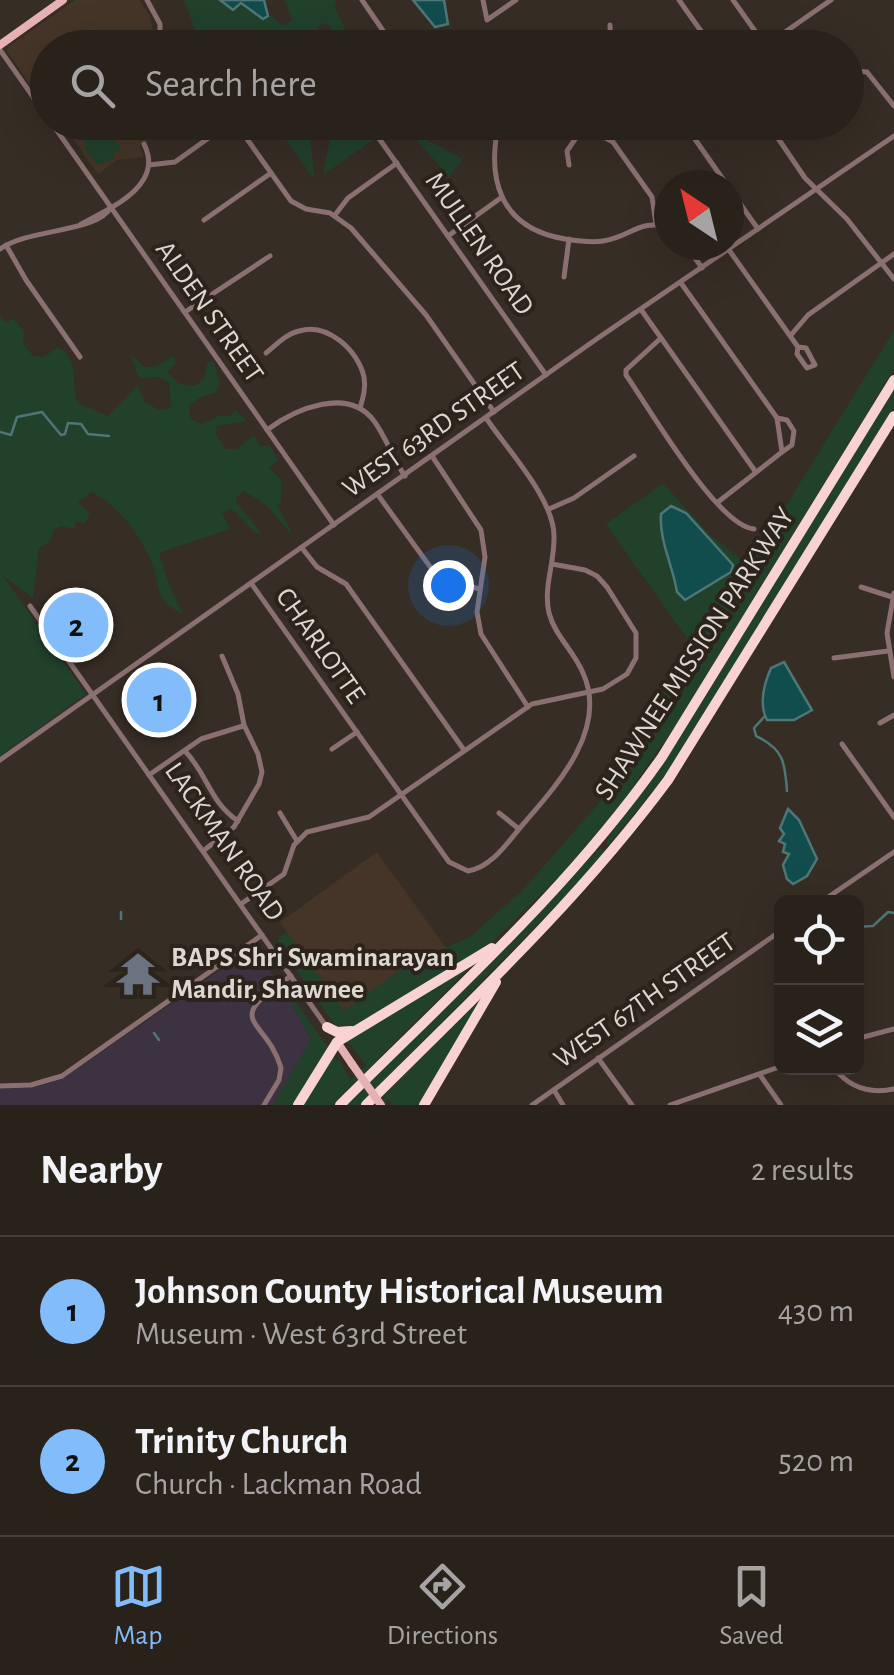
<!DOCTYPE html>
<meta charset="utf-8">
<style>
body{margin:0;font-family:"Alegreya Sans",sans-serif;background:#302a24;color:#f1f3f6}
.controls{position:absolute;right:30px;bottom:30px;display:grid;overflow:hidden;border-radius:15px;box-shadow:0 10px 40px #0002}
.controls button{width:90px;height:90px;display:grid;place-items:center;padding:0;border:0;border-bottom:2px solid #443f3a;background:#28221b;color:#f1f3f6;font:50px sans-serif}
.compass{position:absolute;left:654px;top:170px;width:90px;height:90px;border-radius:50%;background:#28221b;box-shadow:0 10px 40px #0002;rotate:325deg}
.you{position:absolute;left:448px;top:585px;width:35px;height:35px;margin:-25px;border:8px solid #fff;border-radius:50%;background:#1a73e8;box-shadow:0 0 0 15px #1a73e833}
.badge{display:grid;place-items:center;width:65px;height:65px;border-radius:50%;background:#83bcfb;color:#111;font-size:32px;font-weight:700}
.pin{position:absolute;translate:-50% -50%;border:5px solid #fff;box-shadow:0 2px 10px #0006}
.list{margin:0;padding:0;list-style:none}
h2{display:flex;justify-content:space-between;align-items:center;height:130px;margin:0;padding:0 40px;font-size:42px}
h2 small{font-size:32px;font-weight:400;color:#a5a4a3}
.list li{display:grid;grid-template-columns:65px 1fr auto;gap:30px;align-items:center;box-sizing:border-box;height:150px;padding:0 40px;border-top:2px solid #443f3a}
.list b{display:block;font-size:38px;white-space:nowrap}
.list p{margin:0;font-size:32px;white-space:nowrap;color:#a5a4a3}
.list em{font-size:32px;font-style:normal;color:#a5a4a3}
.icon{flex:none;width:55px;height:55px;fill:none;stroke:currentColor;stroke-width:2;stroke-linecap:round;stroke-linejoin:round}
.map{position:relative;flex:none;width:894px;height:1105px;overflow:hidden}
.search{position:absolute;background:#28221b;box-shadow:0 10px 40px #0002;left:30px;right:30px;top:30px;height:110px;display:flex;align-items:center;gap:25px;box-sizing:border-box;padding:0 35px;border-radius:55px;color:#a5a4a3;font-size:38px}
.sheet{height:430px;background:#28221b}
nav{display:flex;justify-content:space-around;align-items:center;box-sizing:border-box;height:140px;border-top:2px solid #443f3a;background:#28221b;font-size:28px;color:#a5a4a3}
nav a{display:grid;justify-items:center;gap:5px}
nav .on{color:#83bcfb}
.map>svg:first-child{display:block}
.commercial{fill:#3c3241}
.built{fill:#443528}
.green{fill:#21412b;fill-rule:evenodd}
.water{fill:#124d4e;stroke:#4f7676;stroke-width:2.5}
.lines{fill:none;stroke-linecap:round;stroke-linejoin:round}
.stream{stroke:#4f7676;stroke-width:2.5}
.minor{stroke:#8a7071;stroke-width:5}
.major{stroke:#e5b1b2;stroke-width:8}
.highway{stroke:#f9d2d3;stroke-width:10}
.major-bridge{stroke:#e5b1b2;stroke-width:8}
.labels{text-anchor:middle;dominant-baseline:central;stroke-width:8;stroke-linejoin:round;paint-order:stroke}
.street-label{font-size:28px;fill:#ddd7d2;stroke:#2c231a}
.poi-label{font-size:28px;font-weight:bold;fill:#ddd7d2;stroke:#2c231a;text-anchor:start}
</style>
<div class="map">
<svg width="894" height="1105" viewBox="0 0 894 1105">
<rect width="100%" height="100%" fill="#362d24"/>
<path class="commercial" d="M253,947L283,989L311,1039L273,1105H0V1089L37,1087L64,1078Z"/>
<g class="built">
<path d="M75,0H139L150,16L155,44L148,47L48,48L47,109L7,51L8,47Z"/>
<path d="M57,123L166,122L167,123L165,129L140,146L144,157L117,160L98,174L69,133L65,134Z"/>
<path d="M377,852L446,948L406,966L343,1012L280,922Z"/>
</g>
<g class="green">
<path d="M184,0H218L233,11L241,5L263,20L271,15L282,25L292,21L285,0H336L335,9L355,47H342L328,23L318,26L316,47H201Z"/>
<path d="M102,122L121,149L114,154V159L97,165L85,150L87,146L81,137Z"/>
<path d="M274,123H312C307,142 315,158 314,179Z"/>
<path d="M333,123H351L357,128L365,123H397L323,175Z"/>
<path d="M402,123H411L422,137L463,159L449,177Z"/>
<path d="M0,316L7,323L13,318L24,331L23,343L33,356L44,357L58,347C81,360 70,384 78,403L108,416L138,385L144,401L159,410L171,408L169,383L160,377L139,378L130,354L145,367L157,366L173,356L176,363L167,372L179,384L195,386L204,379L208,362H214L220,385L215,393L200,397L189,406L191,419L202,424L218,416H230L235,410L247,421L217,426L216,435L225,449H236L254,435L260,446L269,445L278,460L269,468L281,479V501L277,506L291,530L289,532L266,505L244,491L236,498L237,503L262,534L254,532L232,509L222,513L230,529L159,553L168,582L183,614C151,600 162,582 149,556C136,530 118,506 92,492L78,502L90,514L85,523L76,521L74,529L60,526L53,531L50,542L39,548L33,598L3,576L86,694L0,756Z"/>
<path d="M894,330V369L677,723L615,813L563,873L489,945L353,1028L336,1026L278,944L279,937L287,932L344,1011L406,966L471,936L522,891L605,796L628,743L691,644L606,524L663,483L709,534L749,566ZM670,507L686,514L733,565L731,572L685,600C675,575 651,533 665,509Z"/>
<path d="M894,389V407L673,766L608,846L606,840L665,761Z"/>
<path d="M601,847L606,855L360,1105H347Z"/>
<path d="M466,967L468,969L332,1105H301L333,1057L340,1061L350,1080L366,1065L347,1041Z"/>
<path d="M286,988L328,1047L295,1105H273L311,1039L283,989Z"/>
<path d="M480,999L419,1105H393L388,1099L381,1105H374Z"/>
</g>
<g class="water">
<path d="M220,0H264L268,16L263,19L241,3L233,10Z"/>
<path d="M413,0H444L448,24L435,27Z"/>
<path d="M671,506L686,513L733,565L731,572L685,600L677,592C673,566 659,541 661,514Z"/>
<path d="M784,662L812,710L794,720H767C759,705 764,684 771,668Z"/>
<path d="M788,809L799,820L817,859L807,876L793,884L787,879L783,865L789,854L783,852L785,844L779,841L784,834L780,828Z"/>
</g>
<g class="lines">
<g class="stream">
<path d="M0,432L11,435L17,417L42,412L61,435L65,434L68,423L81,424L88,434L109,436"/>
<path d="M765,716L754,728L756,736C783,749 785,761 787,791"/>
<path d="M121,919V912"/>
<path d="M856,927L873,926L888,912L894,913"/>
<path d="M219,993L221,996"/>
<path d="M154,1033L159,1040"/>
</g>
<g class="minor">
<path d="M147,0L160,24V48"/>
<path d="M362,0L395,48"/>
<path d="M483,0L487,20L516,0"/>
<path d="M679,0L713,48"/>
<path d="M733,0L765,45"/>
<path d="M610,25L611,48"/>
<path d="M762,48L831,0"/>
<path d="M0,50L48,118"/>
<path d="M846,76L854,71L867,72L894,106"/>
<path d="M51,122L334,525"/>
<path d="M235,122L291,201L306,209L330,213L351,228L426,315L494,412"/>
<path d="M451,122L496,133"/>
<path d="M499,122C486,180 500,228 565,239C578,241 591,243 603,241C631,237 638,219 669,227"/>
<path d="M683,122L727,185"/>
<path d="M767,122L805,178L847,219L894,279"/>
<path d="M378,137L546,375"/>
<path d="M149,165L175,162L231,122"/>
<path d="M569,165L567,151L578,135L595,132L613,142L652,197L656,224"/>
<path d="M729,188L758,229"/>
<path d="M335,215L348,198L397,163"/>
<path d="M204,220L271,173"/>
<path d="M81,224C111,208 165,185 144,144"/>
<path d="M448,236L502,197"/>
<path d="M6,245L26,280L80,357"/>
<path d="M686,245L702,268"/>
<path d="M0,249C30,228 97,233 111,207"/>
<path d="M729,250L798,347L797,354L807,368L815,365L806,348L798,347"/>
<path d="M564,277L569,239"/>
<path d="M681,283L777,418L782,452L718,502"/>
<path d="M642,311L755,471"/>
<path d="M185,312L270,256"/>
<path d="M791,335L808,315L894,254"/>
<path d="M661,338L626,370V375C648,406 717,526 754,529"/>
<path d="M266,353C276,345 286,334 299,331C327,322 358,350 364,377C366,388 363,398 360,408"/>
<path d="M777,418L787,420L794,431L792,445L782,452"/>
<path d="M267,430C295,409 348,386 374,421C386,437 393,459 405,476"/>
<path d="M432,456L481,530L485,557L477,612L481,634L528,707"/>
<path d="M378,495L439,579L480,589"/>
<path d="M549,509L574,498L634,456"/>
<path d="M302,548L317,567L346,584L464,750"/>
<path d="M251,583L449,862L468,871C493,867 509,840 525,822C559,783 608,728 583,673C574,651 555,636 549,613C543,587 555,562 554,536C554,499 507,449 486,418"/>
<path d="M861,587L892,597"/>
<path d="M894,593L887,633L894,677"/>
<path d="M30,606L328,1029"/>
<path d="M834,658L888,651"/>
<path d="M880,723L894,715"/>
<path d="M842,744L894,817"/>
<path d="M332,749L357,732"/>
<path d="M185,751C208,775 209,801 238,821"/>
<path d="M0,760L598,338L894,136"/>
<path d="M149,775L201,739L243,726"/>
<path d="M280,813L297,841"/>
<path d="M499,813L519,829"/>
<path d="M203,851L234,827L259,784L262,772L258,754L244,725L238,694L222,656"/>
<path d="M821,902L894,852"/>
<path d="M241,904L284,874L294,845L307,832L369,817L532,704L603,689L627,674L636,658V633L607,587L597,576L585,570L552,564"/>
<path d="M856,1039L894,1029"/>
<path d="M598,1058L632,1105"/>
<path d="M834,1068C849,1087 870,1094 894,1089"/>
<path d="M760,1075L781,1105"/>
<path d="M0,1086L31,1085L62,1076L262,935"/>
<path d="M554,1090L563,1105"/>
<path d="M264,1105L279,1080L281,1068C266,1016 219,1024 291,976"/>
<path d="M532,1105L782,930"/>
<path d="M670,1105L782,1066"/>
</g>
<g class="major">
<path d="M0,45L63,0"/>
<path d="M337,1042L352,1064"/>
</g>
<g class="highway">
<path d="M327,1027L337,1032L351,1031"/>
<path d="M298,1105L337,1042L492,948"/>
<path d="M340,1105C452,993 571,887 662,757L894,380"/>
<path d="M366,1105C472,1000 579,900 668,780L894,416"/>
<path d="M424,1105L496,982"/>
</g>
<path class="major-bridge" d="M352,1064L381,1105"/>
</g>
<defs>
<g id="temple-bare" transform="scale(3.45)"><path d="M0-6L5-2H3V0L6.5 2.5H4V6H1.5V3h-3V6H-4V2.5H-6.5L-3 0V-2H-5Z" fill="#6b7280" stroke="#2c231a" stroke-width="2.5" paint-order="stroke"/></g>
</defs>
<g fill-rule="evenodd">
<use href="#temple-bare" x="138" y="974"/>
</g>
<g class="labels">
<g class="street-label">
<text transform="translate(479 244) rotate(55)">MULLEN ROAD</text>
<text transform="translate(209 312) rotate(55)">ALDEN STREET</text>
<text transform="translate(434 430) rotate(-35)">WEST 63RD STREET</text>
<text transform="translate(320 646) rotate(55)">CHARLOTTE</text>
<text transform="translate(695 654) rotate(-57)">SHAWNEE MISSION PARKWAY</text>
<text transform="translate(224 842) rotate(55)">LACKMAN ROAD</text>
<text transform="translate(645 1001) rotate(-35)">WEST 67TH STREET</text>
</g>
<g class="poi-label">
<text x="171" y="958">BAPS Shri Swaminarayan<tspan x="171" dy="32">Mandir, Shawnee</tspan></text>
</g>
</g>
</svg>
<div class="controls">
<button><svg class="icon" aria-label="locate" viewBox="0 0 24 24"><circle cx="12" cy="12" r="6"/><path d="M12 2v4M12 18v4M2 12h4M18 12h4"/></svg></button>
<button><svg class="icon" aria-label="layers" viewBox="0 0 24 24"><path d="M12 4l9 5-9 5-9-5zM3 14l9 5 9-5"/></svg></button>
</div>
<svg class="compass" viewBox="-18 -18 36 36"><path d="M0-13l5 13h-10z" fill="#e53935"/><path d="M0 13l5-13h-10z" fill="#a5a4a3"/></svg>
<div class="you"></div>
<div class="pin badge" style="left:159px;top:700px">1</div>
<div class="pin badge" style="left:76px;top:625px">2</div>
<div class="search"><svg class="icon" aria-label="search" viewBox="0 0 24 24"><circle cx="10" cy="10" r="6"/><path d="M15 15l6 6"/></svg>Search here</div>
</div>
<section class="sheet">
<h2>Nearby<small>2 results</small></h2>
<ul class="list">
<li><span class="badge">1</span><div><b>Johnson County Historical Museum</b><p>Museum · West 63rd Street</p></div><em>430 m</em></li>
<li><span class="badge">2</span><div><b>Trinity Church</b><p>Church · Lackman Road</p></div><em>520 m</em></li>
</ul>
</section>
<nav>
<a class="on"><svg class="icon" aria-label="map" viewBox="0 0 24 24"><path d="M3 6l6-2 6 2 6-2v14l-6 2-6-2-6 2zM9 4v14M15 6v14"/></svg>Map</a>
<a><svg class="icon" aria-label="directions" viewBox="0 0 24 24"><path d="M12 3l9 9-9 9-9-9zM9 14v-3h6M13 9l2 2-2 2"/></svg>Directions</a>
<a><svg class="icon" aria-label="saved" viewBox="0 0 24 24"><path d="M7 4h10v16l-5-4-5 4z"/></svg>Saved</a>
</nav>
